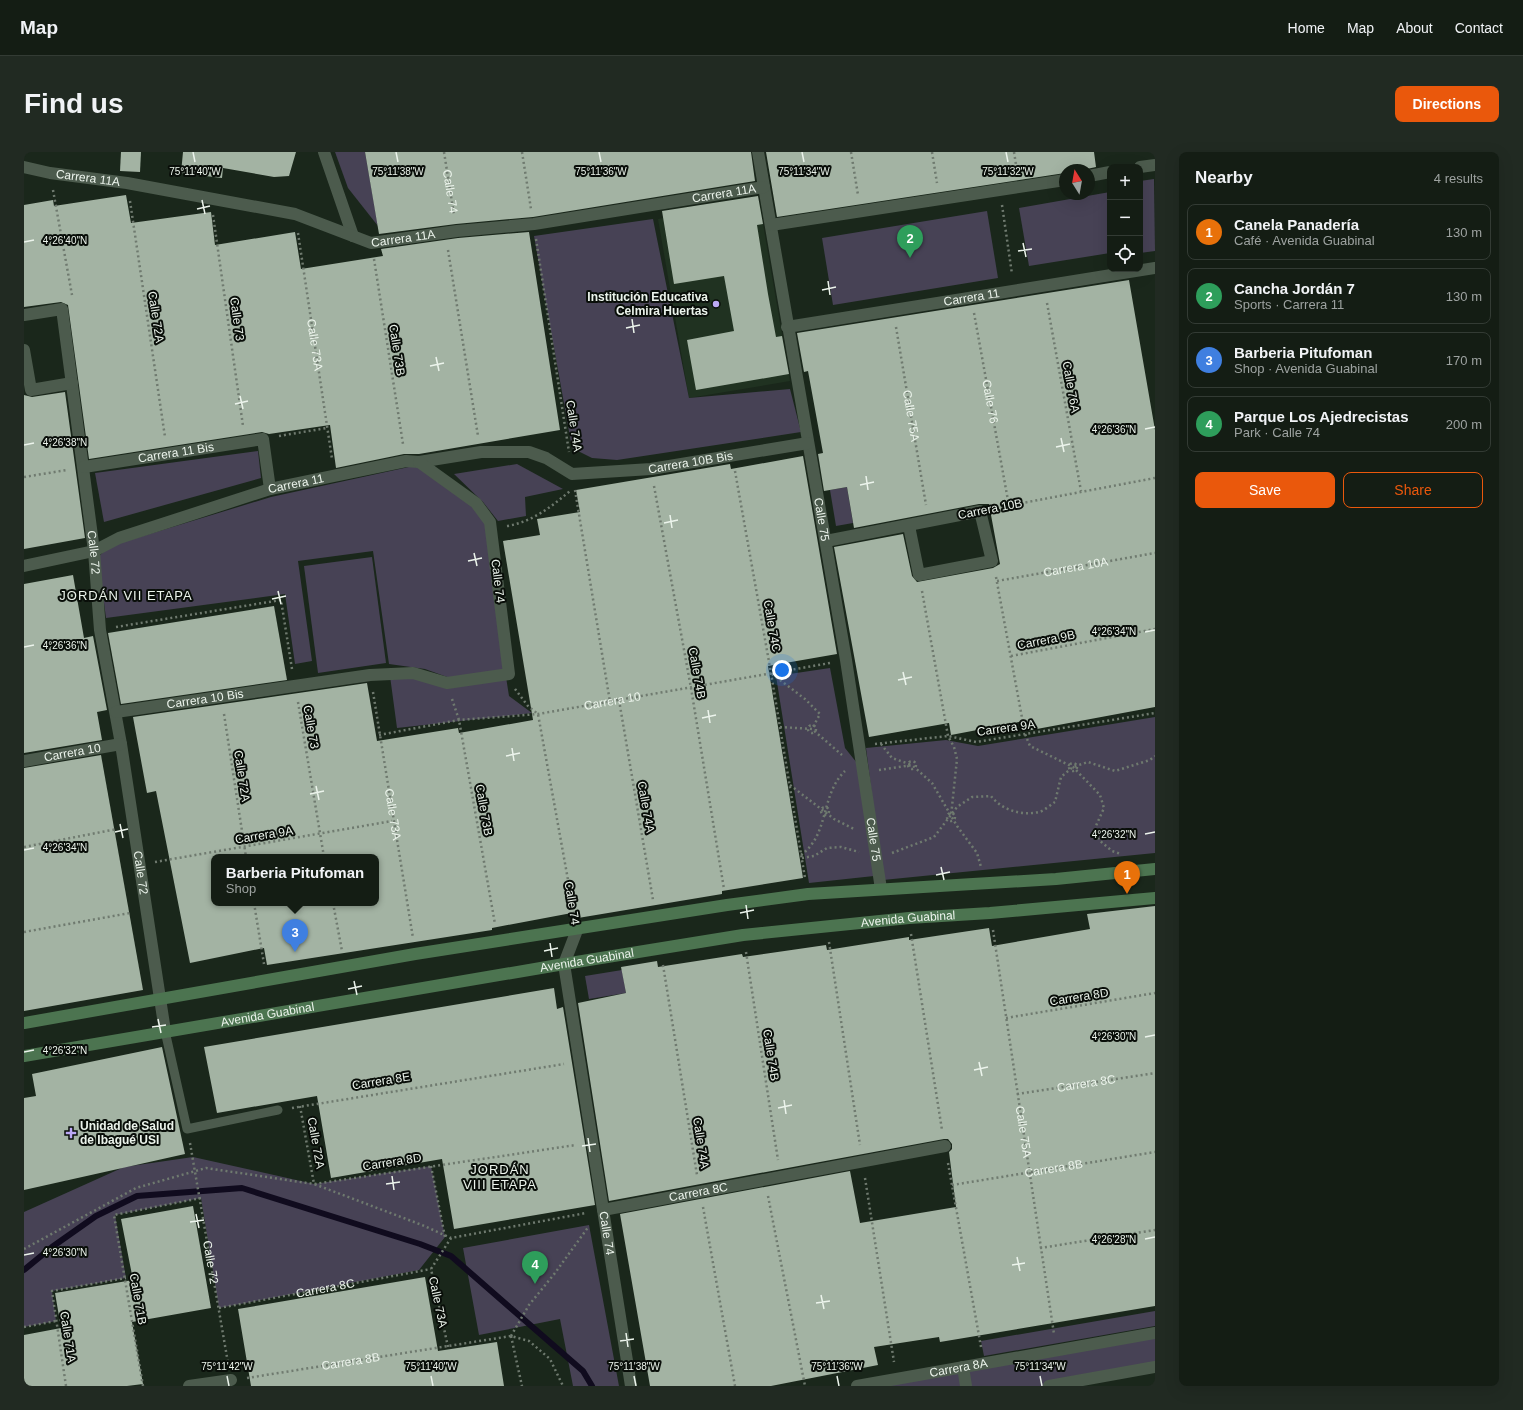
<!DOCTYPE html>
<meta charset="utf-8">
<style>
body{margin:0;font-family:Helvetica,sans-serif;background:#212a22;color:#f1f3f6}
.controls{position:absolute;right:12px;top:12px;display:grid;overflow:hidden;border-radius:8px;box-shadow:0 4px 16px #0002}
.controls button{width:36px;height:36px;display:grid;place-items:center;padding:0;border:0;border-bottom:1px solid #333b34;background:#141d14;color:#f1f3f6;font:20px sans-serif}
.compass{position:absolute;left:1035px;top:12px;width:36px;height:36px;border-radius:50%;background:#141d14;box-shadow:0 4px 16px #0002;rotate:349deg}
.you{position:absolute;left:758px;top:518px;width:14px;height:14px;margin:-10px;border:3px solid #fff;border-radius:50%;background:#1a73e8;box-shadow:0 0 0 6px #1a73e833}
.badge{display:grid;place-items:center;width:26px;height:26px;border-radius:50%;background:#ea580c;color:#fff;font-size:13px;font-weight:700}
.pin{position:absolute;translate:-50% -33px;filter:drop-shadow(0 1px 2px #0008)}
.pin::after{content:'';position:absolute;top:21px;width:14px;height:12px;background:inherit;clip-path:polygon(0 0,100% 0,50% 100%)}
.popup{position:absolute;left:187px;top:702px;width:168px;height:52px;box-sizing:border-box;display:grid;place-content:center;border-radius:8px;background:#141d14;filter:drop-shadow(0 1px 3px #0005);font-size:13px;white-space:nowrap;color:#9da2a0}
.popup b{font-size:15px;color:#f1f3f6}
.popup::after{content:'';position:absolute;left:50%;top:100%;margin-left:-8px;border:8px solid transparent;border-top-color:#141d14}
.list{margin:0;padding:0;list-style:none}
h2{display:flex;justify-content:space-between;align-items:center;height:52px;margin:0;padding:0 16px;font-size:17px}
h2 small{font-size:13px;font-weight:400;color:#9da2a0}
.list li{display:grid;grid-template-columns:26px 1fr auto;gap:12px;align-items:center;box-sizing:border-box;height:56px;margin:0 8px 8px;padding:0 8px;border:1px solid #333b34;border-radius:8px}
.list b{display:block;font-size:15px;white-space:nowrap}
.list p{margin:0;font-size:13px;white-space:nowrap;color:#9da2a0}
.list em{font-size:13px;font-style:normal;color:#9da2a0}
.actions{display:flex;gap:8px;padding:12px 16px}
.actions a{flex:1;padding:9px 0;border:1px solid #ea580c;border-radius:8px;text-align:center;font-size:14px;color:#ea580c}
.actions .main{background:#ea580c;color:#fff}
.icon{flex:none;width:22px;height:22px;fill:none;stroke:currentColor;stroke-width:2;stroke-linecap:round;stroke-linejoin:round}
.map{position:relative;flex:none;width:1131px;height:1234px;overflow:hidden;border-radius:8px}
header{display:flex;align-items:center;gap:24px;box-sizing:border-box;height:56px;padding:0 20px;background:#141d14;border-bottom:1px solid #333b34}
header strong{font-size:19px}
nav{display:flex;gap:22px;margin-inline-start:auto;font-size:14px}
.intro{display:flex;align-items:center;justify-content:space-between;box-sizing:border-box;height:96px;padding:0 24px}
h1{margin:0;font-size:28px}
.button{padding:10px 18px;border-radius:8px;background:#ea580c;color:#fff;font-size:14px;font-weight:700}
main{display:flex;gap:24px;padding:0 24px}
aside{flex:1;background:#141d14;border-radius:8px;box-shadow:0 4px 16px #0002}
.map>svg:first-child{display:block}
.built{fill:#203221}
.green{fill:#474255}
.lines{fill:none;stroke-linecap:round;stroke-linejoin:round}
.stream{stroke:#100b1e;stroke-width:6}
.building{fill:#a3b3a3;fill-rule:evenodd}
.path{stroke:#6f7a6f;stroke-width:2.5;stroke-dasharray:2 3;stroke-linecap:butt}
.lane{stroke:#4c5b4d;stroke-width:9}
.street{stroke:#4c5b4d;stroke-width:12}
.secondary{stroke:#4c7450;stroke-width:12}
.ticks{fill:none;stroke:#ecf4ec;stroke-width:1.5}
.poi-dot{fill:#bca9f5;stroke:#090e09;stroke-width:1.5}
.labels{text-anchor:middle;dominant-baseline:central;stroke-width:4;stroke-linejoin:round;paint-order:stroke}
.street-label{font-size:12px;fill:#ecf4ec;stroke:#090e09}
.poi-label{font-size:12px;font-weight:bold;fill:#ecf4ec;stroke:#090e09;text-anchor:end}
.neighbourhood-label{font-size:13px;letter-spacing:1px;fill:#ecf4ec;stroke:#090e09}
.ticks-label{font-size:10px;text-anchor:middle;fill:#ecf4ec;stroke:#090e09;stroke-width:4;stroke-linejoin:round;paint-order:stroke}
</style>
<header>
<strong>Map</strong>
<nav><a>Home</a><a>Map</a><a>About</a><a>Contact</a></nav>
</header>
<div class="intro"><h1>Find us</h1><a class="button">Directions</a></div>
<main>
<div class="map">
<svg width="1131" height="1234" viewBox="0 0 1131 1234">
<rect width="100%" height="100%" fill="#1a271b"/>
<path class="built" d="M735,49L766,229L665,246L634,67Z"/>
<g class="green">
<path d="M311,0H341L354,74L324,36Z"/>
<path d="M1130,27L1131,99L1116,101V29Z"/>
<path d="M1086,40V101L1005,114L995,56Z"/>
<path d="M963,59L974,126L809,153L798,86Z"/>
<path d="M629,67L665,246L766,237L777,280L593,308L568,306L548,296L510,84Z"/>
<path d="M234,299L237,326L80,370L71,321Z"/>
<path d="M493,312L539,337L501,345L502,364L474,369L459,350L430,322Z"/>
<path d="M394,313L449,354L462,370L482,519L426,526L401,517L365,512L349,399L274,409L288,509L271,512L261,442L82,466L74,405L86,394L247,345Z"/>
<path d="M823,335L829,371L812,374L806,338Z"/>
<path d="M348,405L362,511L294,521L280,414Z"/>
<path d="M806,516L821,596L833,611L850,724L785,731L752,524Z"/>
<path d="M389,523L426,533L482,525L485,544L508,561L373,576L366,524Z"/>
<path d="M1131,565V701L859,728L842,596L922,588L954,594Z"/>
<path d="M598,818L602,841L565,847L561,824Z"/>
<path d="M169,1005L290,1032L407,1014L421,1085L395,1118L195,1156L177,1046L91,1063L102,1126L28,1139L32,1169L0,1175V1060L100,1015Z"/>
<path d="M565,1073L595,1234H549L536,1167L455,1183L439,1096Z"/>
<path d="M1131,1159V1174L960,1204L957,1189Z"/>
<path d="M1131,1181V1215L1025,1234H833Z"/>
</g>
<g class="lines">
<path class="stream" d="M0,1118L28,1095L72,1064L113,1044L218,1036L396,1092L427,1104L559,1219L568,1234"/>
</g>
<g class="building">
<path d="M97,0H117L116,20L96,19Z"/>
<path d="M159,0H272L265,24L250,25L199,16L198,26L157,21Z"/>
<path d="M341,0H727L731,29L509,65L432,72L355,82Z"/>
<path d="M742,0H1070L1072,15L1058,18H1041V21L753,65Z"/>
<path d="M102,43L107,71L187,60L191,93L271,80L277,117L359,104L357,97L434,86L505,80L536,278L395,302H380L312,316L306,273L245,282L238,280L65,307L44,153L37,150L0,155V53L29,48L30,54Z"/>
<path d="M734,44L739,72L733,73L744,142L752,185L758,184L765,222L672,238L663,188L710,179L700,124L650,132L638,59Z"/>
<path d="M1105,128L1131,278V555L1002,579L1000,569L927,583L925,571L845,585L810,395L879,382L888,424L893,430L969,416L976,412L965,352H955L830,376L823,335L800,339L794,302L799,301L784,219L780,220L773,181Z"/>
<path d="M41,240L61,386L0,397V243L8,245Z"/>
<path d="M779,304L813,502L744,514L779,726L698,739V742L554,766L553,760L468,776V778L243,813L240,796L166,811L132,639L123,641L109,565L343,531L353,589L434,576L435,581L509,568L479,389L516,383L513,367L556,360L552,338L706,312L707,317ZM190,705H352V751H190Z"/>
<path d="M49,423L60,486L69,484L83,558L73,560L78,588L0,601V432Z"/>
<path d="M250,454L263,528L97,552L84,481Z"/>
<path d="M77,603L119,838L0,859V616Z"/>
<path d="M1131,754V1154L916,1190L915,1185L850,1195L854,1213L747,1234H626L596,1062L826,1019L836,1071L932,1055L925,1000L928,997V992L924,987H920L585,1049L554,851L602,841L597,815L633,809L634,815L718,802L719,805L802,793L803,798L885,785V788L965,776L968,794L1066,777L1063,762Z"/>
<path d="M530,836L533,857L539,855L571,1053L430,1077L418,1007L307,1026L293,944L193,961L180,895Z"/>
<path d="M138,895L161,1002L0,1038V946L12,944L8,922Z"/>
<path d="M169,1054L187,1156L108,1170L119,1232L103,1234H0V1183L37,1176L31,1141L109,1128L97,1067Z"/>
<path d="M401,1125L414,1199L473,1190L480,1234H227L214,1157Z"/>
</g>
<g class="lines">
<g class="path">
<path id="s1" d="M420,0L430,63"/>
<path d="M498,0L507,57"/>
<path d="M827,0L834,43"/>
<path d="M908,0L913,31"/>
<path d="M990,0L993,19"/>
<path d="M29,38L48,143"/>
<path d="M106,49L141,285"/>
<path d="M978,53L988,122"/>
<path d="M189,63L219,274"/>
<path id="s2" d="M274,81L308,307"/>
<path d="M512,87L545,300"/>
<path d="M424,98L454,284"/>
<path d="M350,107L379,292"/>
<path d="M1023,151L1057,339"/>
<path id="s3" d="M950,161L985,354"/>
<path id="s4" d="M872,175L902,353"/>
<path d="M255,284L303,276"/>
<path d="M711,319L747,521L781,726"/>
<path d="M0,325L43,318"/>
<path d="M630,334L667,536L700,737"/>
<path d="M551,338L586,550"/>
<path d="M972,356L1131,326"/>
<path d="M483,374C508,370 527,355 546,339"/>
<path d="M972,425L1001,582L1006,594L1049,615L1076,643L1080,656L1071,676L1075,688L1088,699L1097,702"/>
<path id="s5" d="M973,429L1131,401"/>
<path d="M898,439L924,584L930,595L933,607L927,664"/>
<path d="M92,475L257,448L268,517"/>
<path d="M987,504L1131,477"/>
<path d="M748,522L781,547L796,562L788,577"/>
<path d="M491,537L504,554L514,562L550,761"/>
<path id="s6" d="M349,540L389,786"/>
<path d="M428,547L435,568L471,772"/>
<path d="M595,548L629,748"/>
<path d="M274,550L300,705"/>
<path d="M200,562L222,705"/>
<circle cx="788" cy="577" r="4"/>
<path d="M756,575L788,577L818,603"/>
<path id="s7" d="M355,583L435,568L514,562L806,511"/>
<path d="M851,592L924,584L952,590L1131,561"/>
<path d="M857,592L868,606L888,613"/>
<circle cx="888" cy="613" r="4"/>
<circle cx="1049" cy="615" r="4"/>
<path d="M855,618L888,613L908,631L933,674L953,701L957,715"/>
<path d="M766,633L810,667L830,677"/>
<circle cx="801" cy="659" r="4"/>
<circle cx="927" cy="665" r="4"/>
<path d="M0,695L93,677"/>
<path d="M868,701L910,685L933,655L948,645L967,644C978,658 997,664 1015,660C1020,659 1026,653 1031,650L1037,625L1049,615L1064,610L1091,619L1126,608L1131,604"/>
<path d="M777,703C806,682 796,643 821,619"/>
<path d="M778,706L790,704L803,696L817,695L835,700"/>
<path d="M131,710L368,669"/>
<path d="M230,751L240,812"/>
<path d="M309,751L318,799"/>
<path id="s8" d="M969,778L1030,1182"/>
<path d="M0,780L106,761"/>
<path d="M887,782L918,978"/>
<path d="M805,790L836,993"/>
<path d="M722,800L754,1008"/>
<path d="M639,813L673,1023"/>
<path d="M982,866L1131,841"/>
<path id="s9" d="M993,942L1131,921"/>
<path d="M276,954L290,1032L398,1073L427,1086L562,1061"/>
<path d="M268,956L540,912"/>
<path id="s10" d="M166,991L204,1211"/>
<path d="M924,1011L957,1195"/>
<path d="M407,1014L421,1085"/>
<path d="M841,1026L870,1210"/>
<path id="s11" d="M928,1033L1131,1000"/>
<path d="M744,1044L781,1234"/>
<path d="M679,1055L711,1234"/>
<path d="M1016,1096L1131,1078"/>
<path d="M0,1097L112,1036L182,1016L290,1032L552,993"/>
<path id="s12" d="M195,1156L407,1117"/>
<path d="M0,1175L32,1169"/>
<path d="M487,1184L505,1153L531,1121L565,1074"/>
<path d="M487,1184L498,1234"/>
<path d="M424,1195L407,1117L427,1086"/>
<path id="s13" d="M223,1226L487,1184L505,1189L526,1207L539,1234"/>
<path d="M42,1234L28,1139L102,1126"/>
<path d="M119,1234L90,1063L177,1046"/>
</g>
<path class="lane" d="M141,879L163,977L254,958"/>
<g class="street">
<path d="M300,0L329,84"/>
<path id="s14" d="M734,0L822,508L857,737"/>
<path id="s15" d="M0,15L26,21L103,31L271,62L347,91L433,79L510,72L740,35"/>
<path d="M1116,15L1131,13"/>
<path d="M1065,24L1086,20"/>
<path d="M747,73L1041,28"/>
<path id="s16" d="M0,163L38,157L70,399L76,478L97,592L141,879"/>
<path id="s17" d="M763,175L1131,116"/>
<path d="M0,198L7,238L48,231"/>
<path id="s18" d="M60,315L239,287L246,337"/>
<path d="M802,389L956,359L968,409L895,423L885,374"/>
<path id="s19" d="M0,414L70,399L95,386L246,337L382,309L395,310L457,300H505L522,306L548,322L627,317L784,291"/>
<path id="s20" d="M92,560L346,523L389,521L423,531L485,522L466,370L452,351L395,310"/>
<path id="s21" d="M0,609L97,592"/>
<path id="s22" d="M553,778L540,812L607,1234"/>
<path id="s23" d="M579,1058L921,994"/>
<path d="M939,1215L942,1234"/>
<path d="M165,1234L207,1228"/>
<path id="s24" d="M833,1234L1131,1181"/>
<path d="M1025,1234L1131,1215"/>
</g>
<g class="secondary">
<path d="M0,871L391,802L703,753L784,742L1032,727L1131,717"/>
<path id="s25" d="M0,904L540,812L719,783L885,766L966,761L1131,746"/>
</g>
</g>
<path class="ticks" d="M169,0L171,10M372,0L374,10M575,0L577,10M778,0L780,10M982,0L984,10M178,48L181,62M173,57L186,54M0,90L10,88M999,91L1002,105M994,99L1008,97M804,129L806,143M798,138L812,135M608,167L610,181M602,176L616,173M412,205L415,219M406,214L420,211M216,244L219,257M211,252L224,249M1121,277L1131,275M1037,286L1040,300M0,293L10,291M1032,295L1046,292M842,324L844,338M836,333L850,330M646,363L648,376M640,371L654,368M450,401L453,414M444,409L458,406M254,439L257,452M248,447L262,444M1121,480L1131,478M0,495L10,493M879,520L882,533M874,528L888,525M684,558L686,571M678,566L692,563M488,596L490,609M482,604L496,601M292,634L295,648M286,642L300,639M96,672L99,686M91,680L104,677M1121,682L1131,680M0,698L10,696M917,715L920,728M912,723L926,720M722,753L724,767M716,761L730,758M526,791L528,805M520,799L534,796M330,829L333,843M324,837L338,834M134,867L137,881M128,875L142,873M1121,885L1131,883M0,900L10,898M955,910L958,924M950,918L964,915M760,948L762,962M754,956L768,953M564,986L566,1000M558,994L572,992M368,1024L370,1038M362,1032L376,1030M172,1062L175,1076M166,1070L180,1068M1121,1087L1131,1085M0,1103L10,1101M993,1105L996,1119M988,1113L1001,1111M797,1143L800,1157M792,1151L806,1149M602,1181L604,1195M596,1189L610,1187M203,1224L205,1234M407,1224L409,1234M610,1224L612,1234M813,1224L815,1234M1016,1224L1018,1234"/>
<g class="poi-dot">
<circle cx="692" cy="152" r="4"/>
<path d="M45 975h4v4h4v4h-4v4h-4v-4h-4v-4h4z"/>
</g>
<g class="labels">
<g class="street-label">
<text stroke="none"><textPath href="#s15" startOffset="65">Carrera 11A</textPath></text>
<text stroke="none"><textPath href="#s1" startOffset="40">Calle 74</textPath></text>
<text stroke="none"><textPath href="#s15" startOffset="713">Carrera 11A</textPath></text>
<text stroke="none"><textPath href="#s15" startOffset="389">Carrera 11A</textPath></text>
<text stroke="none"><textPath href="#s17" startOffset="187">Carrera 11</textPath></text>
<text transform="translate(132 165) rotate(81)">Calle 72A</text>
<text transform="translate(213 167) rotate(82)">Calle 73</text>
<text stroke="none"><textPath href="#s2" startOffset="113">Calle 73A</textPath></text>
<text transform="translate(373 198) rotate(81)">Calle 73B</text>
<text transform="translate(1047 235) rotate(80)">Calle 76A</text>
<text stroke="none"><textPath href="#s3" startOffset="90">Calle 76</textPath></text>
<text stroke="none"><textPath href="#s4" startOffset="90">Calle 75A</textPath></text>
<text transform="translate(550 274) rotate(81)">Calle 74A</text>
<text stroke="none"><textPath href="#s18" startOffset="93">Carrera 11 Bis</textPath></text>
<text stroke="none"><textPath href="#s19" startOffset="689">Carrera 10B Bis</textPath></text>
<text stroke="none"><textPath href="#s19" startOffset="285">Carrera 11</textPath></text>
<text transform="translate(966 357) rotate(-11)">Carrera 10B</text>
<text stroke="none"><textPath href="#s14" startOffset="373">Calle 75</textPath></text>
<text stroke="none"><textPath href="#s16" startOffset="284">Calle 72</textPath></text>
<text stroke="none"><textPath href="#s5" startOffset="80">Carrera 10A</textPath></text>
<text transform="translate(474 429) rotate(83)">Calle 74</text>
<text transform="translate(748 474) rotate(80)">Calle 74C</text>
<text transform="translate(1022 488) rotate(-11)">Carrera 9B</text>
<text transform="translate(673 521) rotate(80)">Calle 74B</text>
<text stroke="none"><textPath href="#s20" startOffset="90">Carrera 10 Bis</textPath></text>
<text stroke="none"><textPath href="#s7" startOffset="236">Carrera 10</textPath></text>
<text transform="translate(287 575) rotate(80)">Calle 73</text>
<text transform="translate(982 576) rotate(-8)">Carrera 9A</text>
<text stroke="none"><textPath href="#s21" startOffset="49">Carrera 10</textPath></text>
<text transform="translate(218 624) rotate(81)">Calle 72A</text>
<text transform="translate(622 655) rotate(80)">Calle 74A</text>
<text transform="translate(460 658) rotate(80)">Calle 73B</text>
<text stroke="none"><textPath href="#s6" startOffset="124">Calle 73A</textPath></text>
<text transform="translate(240 683) rotate(-9)">Carrera 9A</text>
<text stroke="none"><textPath href="#s14" startOffset="697">Calle 75</textPath></text>
<text stroke="none"><textPath href="#s16" startOffset="608">Calle 72</textPath></text>
<text transform="translate(548 751) rotate(81)">Calle 74</text>
<text stroke="none"><textPath href="#s25" startOffset="895">Avenida Guabinal</textPath></text>
<text stroke="none"><textPath href="#s25" startOffset="571">Avenida Guabinal</textPath></text>
<text transform="translate(1055 845) rotate(-9)">Carrera 8D</text>
<text stroke="none"><textPath href="#s25" startOffset="247">Avenida Guabinal</textPath></text>
<text transform="translate(747 903) rotate(81)">Calle 74B</text>
<text transform="translate(357 929) rotate(-9)">Carrera 8E</text>
<text stroke="none"><textPath href="#s9" startOffset="70">Carrera 8C</textPath></text>
<text stroke="none"><textPath href="#s8" startOffset="204">Calle 75A</textPath></text>
<text transform="translate(292 991) rotate(80)">Calle 72A</text>
<text transform="translate(677 991) rotate(81)">Calle 74A</text>
<text transform="translate(368 1010) rotate(-9)">Carrera 8D</text>
<text stroke="none"><textPath href="#s11" startOffset="103">Carrera 8B</textPath></text>
<text stroke="none"><textPath href="#s23" startOffset="97">Carrera 8C</textPath></text>
<text stroke="none"><textPath href="#s22" startOffset="309">Calle 74</textPath></text>
<text stroke="none"><textPath href="#s10" startOffset="121">Calle 72</textPath></text>
<text stroke="none"><textPath href="#s12" startOffset="108">Carrera 8C</textPath></text>
<text transform="translate(114 1147) rotate(80)">Calle 71B</text>
<text transform="translate(414 1150) rotate(78)">Calle 73A</text>
<text transform="translate(44 1185) rotate(81)">Calle 71A</text>
<text stroke="none"><textPath href="#s13" startOffset="105">Carrera 8B</textPath></text>
<text stroke="none"><textPath href="#s24" startOffset="103">Carrera 8A</textPath></text>
</g>
<g class="poi-label">
<text x="684" y="145">Institución Educativa<tspan x="684" dy="14">Celmira Huertas</tspan></text>
<text x="56" y="974" text-anchor="start">Unidad de Salud<tspan x="56" dy="14">de Ibagué USI</tspan></text>
</g>
<g class="neighbourhood-label">
<text x="102" y="443">JORDÁN VII ETAPA</text>
<text x="476" y="1017">JORDÁN<tspan x="476" dy="15">VIII ETAPA</tspan></text>
</g>
</g>
<g class="ticks-label">
<text x="171" y="23">75°11'40"W</text>
<text x="374" y="23">75°11'38"W</text>
<text x="577" y="23">75°11'36"W</text>
<text x="780" y="23">75°11'34"W</text>
<text x="984" y="23">75°11'32"W</text>
<text x="41" y="92">4°26'40"N</text>
<text x="1090" y="281">4°26'36"N</text>
<text x="41" y="294">4°26'38"N</text>
<text x="1090" y="483">4°26'34"N</text>
<text x="41" y="497">4°26'36"N</text>
<text x="1090" y="686">4°26'32"N</text>
<text x="41" y="699">4°26'34"N</text>
<text x="1090" y="888">4°26'30"N</text>
<text x="41" y="902">4°26'32"N</text>
<text x="1090" y="1091">4°26'28"N</text>
<text x="41" y="1104">4°26'30"N</text>
<text x="203" y="1218">75°11'42"W</text>
<text x="407" y="1218">75°11'40"W</text>
<text x="610" y="1218">75°11'38"W</text>
<text x="813" y="1218">75°11'36"W</text>
<text x="1016" y="1218">75°11'34"W</text>
</g>
</svg>
<div class="controls">
<button>+</button>
<button>−</button>
<button><svg class="icon" aria-label="locate" viewBox="0 0 24 24"><circle cx="12" cy="12" r="6"/><path d="M12 2v4M12 18v4M2 12h4M18 12h4"/></svg></button>
</div>
<svg class="compass" viewBox="-18 -18 36 36"><path d="M0-13l5 13h-10z" fill="#e53935"/><path d="M0 13l5-13h-10z" fill="#9da2a0"/></svg>
<div class="you"></div>
<div class="pin badge" style="left:1103px;top:742px;background:#e8710a">1</div>
<div class="pin badge" style="left:886px;top:106px;background:#2e9e5b">2</div>
<div class="pin badge" style="left:271px;top:800px;background:#3f7fe0">3</div>
<div class="popup"><b>Barberia Pitufoman</b>Shop</div>
<div class="pin badge" style="left:511px;top:1132px;background:#2e9e5b">4</div>
</div>
<aside>
<h2>Nearby<small>4 results</small></h2>
<ul class="list">
<li><span class="badge" style="background:#e8710a">1</span><div><b>Canela Panadería</b><p>Café · Avenida Guabinal</p></div><em>130 m</em></li>
<li><span class="badge" style="background:#2e9e5b">2</span><div><b>Cancha Jordán 7</b><p>Sports · Carrera 11</p></div><em>130 m</em></li>
<li><span class="badge" style="background:#3f7fe0">3</span><div><b>Barberia Pitufoman</b><p>Shop · Avenida Guabinal</p></div><em>170 m</em></li>
<li><span class="badge" style="background:#2e9e5b">4</span><div><b>Parque Los Ajedrecistas</b><p>Park · Calle 74</p></div><em>200 m</em></li>
</ul>
<div class="actions"><a class="main">Save</a><a>Share</a></div>
</aside>
</main>
